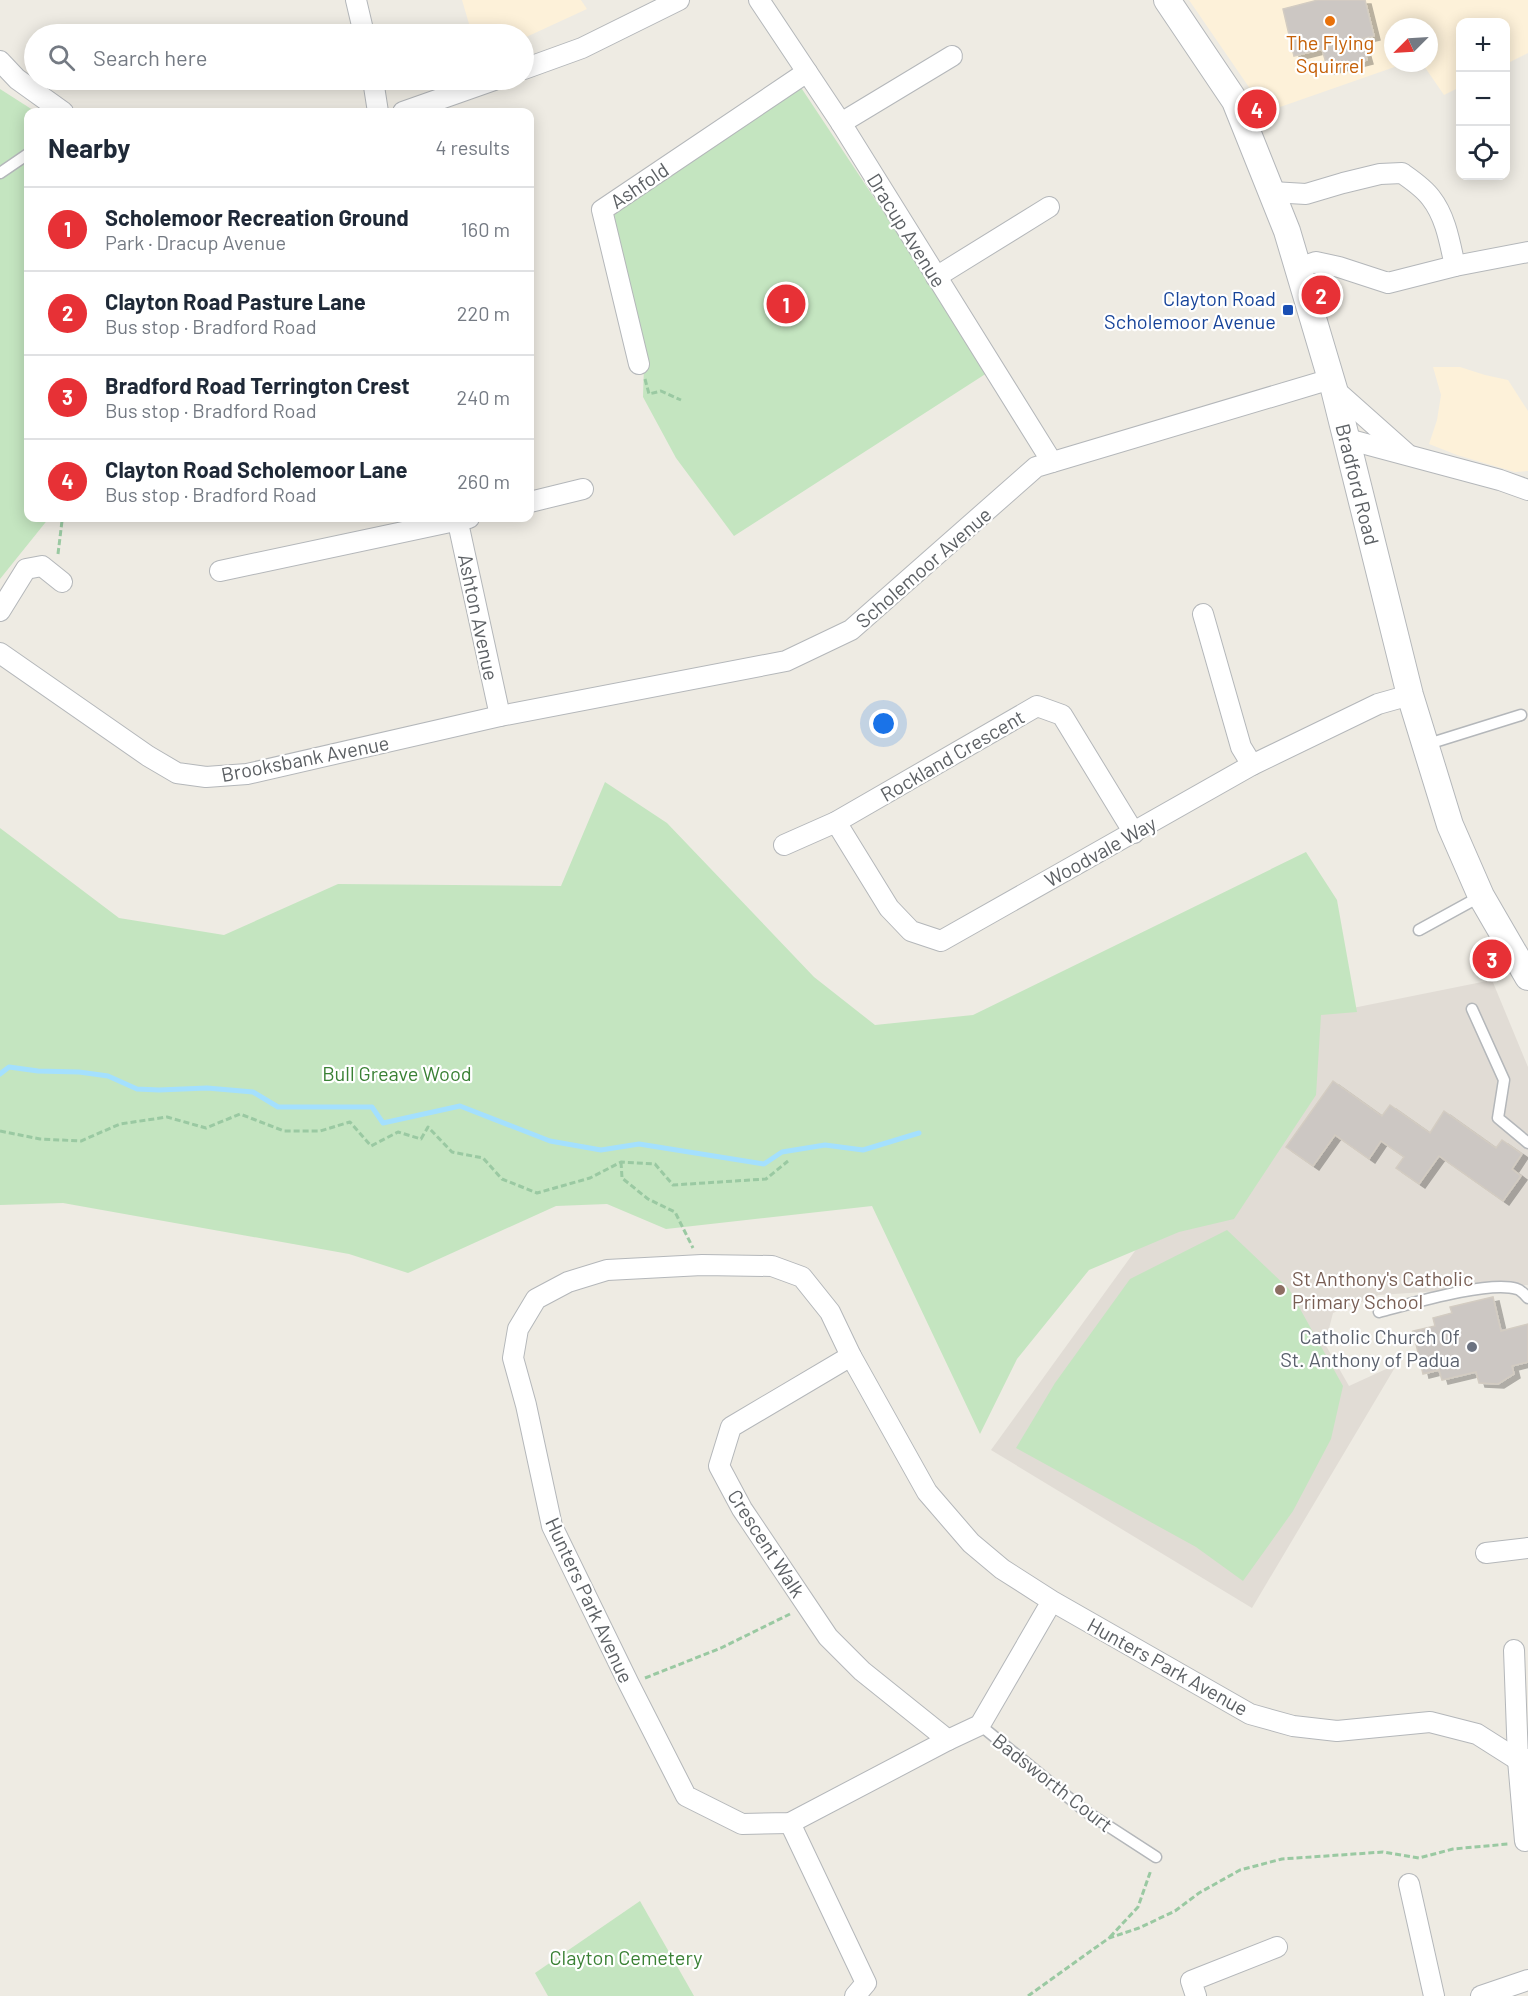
<!DOCTYPE html>
<meta charset="utf-8">
<style>
body{margin:0;font-family:Barlow,sans-serif;background:#f6f6f7;color:#1f2937}
.controls{position:absolute;right:18px;top:18px;display:grid;overflow:hidden;border-radius:12px;box-shadow:0 3px 15px #0003}
.controls button{width:54px;height:54px;display:grid;place-items:center;padding:0;border:0;border-bottom:2px solid #e0e1e3;background:#fff;color:#1f2937;font:30px sans-serif}
.compass{position:absolute;left:1384px;top:18px;width:54px;height:54px;border-radius:50%;background:#fff;box-shadow:0 3px 15px #0003;rotate:246deg}
.you{position:absolute;left:884px;top:724px;width:21px;height:21px;margin:-15px;border:4px solid #fff;border-radius:50%;background:#1a73e8;box-shadow:0 0 0 9px #1a73e833}
.badge{display:grid;place-items:center;width:39px;height:39px;border-radius:50%;background:#e73136;color:#fff;font-size:20px;font-weight:700}
.pin{position:absolute;translate:-50% -50%;border:3px solid #fff;box-shadow:0 2px 6px #0006}
.list{margin:0;padding:0;list-style:none}
h2{display:flex;justify-content:space-between;align-items:center;height:78px;margin:0;padding:0 24px;font-size:26px}
h2 small{font-size:20px;font-weight:400;color:#747a83}
.list li{display:grid;grid-template-columns:39px 1fr auto;gap:18px;align-items:center;box-sizing:border-box;height:84px;padding:0 24px;border-top:2px solid #e0e1e3}
.list b{display:block;font-size:22px;white-space:nowrap}
.list p{margin:0;font-size:20px;white-space:nowrap;color:#747a83}
.list em{font-size:20px;font-style:normal;color:#747a83}
.icon{flex:none;width:33px;height:33px;fill:none;stroke:currentColor;stroke-width:2;stroke-linecap:round;stroke-linejoin:round}
.map{position:relative;flex:none;width:1528px;height:1996px;overflow:hidden}
.search{position:absolute;background:#fff;box-shadow:0 3px 15px #0003;left:24px;top:24px;width:510px;height:66px;display:flex;align-items:center;gap:15px;box-sizing:border-box;padding:0 21px;border-radius:33px;color:#747a83;font-size:22px}
.panel{position:absolute;background:#fff;box-shadow:0 3px 15px #0003;left:24px;top:108px;width:510px;height:414px;border-radius:12px}
.map>svg:first-child{display:block}
.commercial{fill:#fdf1d9}
.education{fill:#e1dcd5}
.green{fill:#c4e5c0}
.lines{fill:none;stroke-linecap:round;stroke-linejoin:round}
.stream{stroke:#a4e0fe;stroke-width:5}
.building{fill:#ccc7c3;stroke:#d3ccc2;stroke-width:1.5;filter:url(#shadow)}
.service-casing{stroke:#b4b7ba;stroke-width:13}
.minor-casing{stroke:#b4b7ba;stroke-width:22}
.tertiary-casing{stroke:#b4b7ba;stroke-width:28}
.path{stroke:#9ac9a2;stroke-width:3;stroke-dasharray:6 3;stroke-linecap:butt}
.service{stroke:#fff;stroke-width:10}
.minor{stroke:#fff;stroke-width:20}
.tertiary{stroke:#fff;stroke-width:26}
.food-dot{fill:#e8710a;stroke:#fff;stroke-width:2}
.transit-dot{fill:#1a4fb4;stroke:#fff;stroke-width:2}
.education-dot{fill:#8d6e63;stroke:#fff;stroke-width:2}
.worship-dot{fill:#6b7280;stroke:#fff;stroke-width:2}
.labels{text-anchor:middle;dominant-baseline:central;stroke-width:4.5;stroke-linejoin:round;paint-order:stroke}
.food-label{font-size:20px;fill:#c56008;stroke:#fff}
.street-label{font-size:20px;fill:#5c6064;stroke:#fff}
.transit-label{font-size:20px;fill:#164399;stroke:#fff;text-anchor:end}
.park-label{font-size:20px;fill:#3a8135;stroke:#fff}
.education-label{font-size:20px;fill:#785e54;stroke:#fff;text-anchor:start}
.worship-label{font-size:20px;fill:#5b616d;stroke:#fff;text-anchor:end}
</style>
<div class="map">
<svg width="1528" height="1996" viewBox="0 0 1528 1996">
<defs>
<filter id="shadow"><feDropShadow dx="6" dy="4" stdDeviation="0" flood-color="#0004"/></filter>
</defs>
<rect width="100%" height="100%" fill="#eeebe3"/>
<g class="commercial">
<path d="M462,0H581L587,9L524,38V34H472Z"/>
<path d="M1189,0H1528V53L1506,64V22H1460V87L1444,95L1422,63H1429V27H1393V63H1406L1266,112Z"/>
<path d="M1433,367H1460L1485,375L1508,380L1528,411V471L1515,472L1457,455L1429,444L1437,420L1441,395Z"/>
</g>
<path class="education" d="M1492,980L1528,1067V1285L1379,1295L1333,1313L1325,1344L1349,1386L1397,1364L1252,1608L991,1450L1153,1226L1313,1016Z"/>
<g class="green">
<path d="M798,83L928,279L987,373L734,536L676,458L643,397L644,365L607,210Z"/>
<path d="M0,89L36,112H28V518H49L0,579Z"/>
<path d="M605,782L667,823L814,977L875,1025L973,1015L1306,852L1337,900L1357,1012L1321,1015L1316,1095L1234,1219L1179,1232L1089,1270L1017,1359L980,1434L872,1206L666,1229L607,1204L556,1206L408,1273L349,1254L63,1203L0,1205V828L119,918L224,935L338,884L561,886Z"/>
<path d="M1227,1230L1289,1289L1343,1386L1331,1439L1293,1511L1243,1581L1196,1547L1016,1448L1055,1383L1130,1279Z"/>
<path d="M640,1901L694,1996H548L535,1973Z"/>
</g>
<g class="lines">
<path class="stream" d="M0,1074L9,1067L38,1071L79,1072L108,1076L137,1089L159,1090L207,1088L253,1092L278,1107H372L383,1123L460,1106L550,1141L601,1150L639,1144L764,1164L782,1152L825,1145L863,1150L919,1133"/>
</g>
<g class="building">
<path d="M1318,0H1365L1374,36L1361,39L1367,60L1328,70L1322,49L1294,56L1283,9Z"/>
<path d="M1333,1081L1382,1116L1390,1105L1430,1133L1444,1111L1496,1148L1502,1140L1522,1154L1512,1169L1521,1176L1503,1201L1439,1156L1419,1184L1396,1168L1404,1157L1381,1141L1369,1159L1335,1135L1313,1166L1286,1147Z"/>
<path d="M1493,1297L1501,1331L1528,1324V1362L1512,1366L1514,1374L1498,1384L1479,1383L1476,1372L1442,1380L1439,1370L1423,1374L1413,1331L1435,1326L1433,1318L1452,1313L1450,1307Z"/>
</g>
<g class="lines">
<g class="service-casing">
<g id="service">
<path d="M0,173L28,154"/>
<path d="M1425,745L1521,715"/>
<path d="M1419,930L1481,896"/>
<path d="M1472,1009L1504,1080L1498,1118L1528,1143"/>
<path d="M1379,1312C1410,1304 1489,1280 1517,1289C1521,1290 1525,1295 1528,1298"/>
<path d="M980,1725L1085,1811L1156,1857"/>
</g>
</g>
<g class="minor-casing">
<g id="minor">
<path d="M356,0L364,34"/>
<path d="M759,0L841,123L1052,462"/>
<path d="M0,61L17,79L63,112"/>
<path d="M524,69L582,48L679,0"/>
<path d="M373,80L378,112"/>
<path d="M403,112L494,80"/>
<path d="M841,123L952,56"/>
<path d="M1272,192L1306,194L1343,183L1380,174L1402,173C1412,180 1424,188 1431,198C1446,217 1450,244 1455,266L1388,283L1339,267L1316,262L1298,268"/>
<path d="M1455,266L1528,252"/>
<path d="M936,277L1049,207"/>
<path d="M639,364L602,210L807,72"/>
<path d="M1334,389L1406,453"/>
<path d="M1347,439L1500,480L1528,490"/>
<path d="M530,502L583,489"/>
<path d="M457,518L500,716"/>
<path d="M220,571L469,518"/>
<path d="M0,611L26,569L42,566L62,582"/>
<path d="M1203,614L1241,747L1252,765"/>
<path d="M0,653L148,756L177,773L206,777L247,774L500,716L786,661L851,630L1036,467L1331,379"/>
<path d="M836,822L889,908L911,931L941,941L1252,765L1378,704L1410,695"/>
<path d="M784,845L836,822L1037,706L1062,715L1134,833"/>
<path d="M851,1356L731,1427L719,1466L742,1509L828,1637L862,1671L948,1740"/>
<path d="M1486,1553L1528,1548"/>
<path d="M1052,1601L980,1725L948,1740L790,1823L742,1824L686,1796L629,1684L552,1526L526,1405L513,1358L518,1329L536,1299L568,1282L607,1270L702,1265L772,1266L802,1277L830,1312L851,1356L927,1492L971,1543L1002,1569L1052,1601L1250,1714L1293,1726L1337,1731L1430,1722L1477,1734L1518,1760L1528,1759"/>
<path d="M1514,1650L1518,1760L1525,1841"/>
<path d="M790,1823L866,1983L855,1996"/>
<path d="M1409,1884L1434,1996"/>
<path d="M1196,1996L1191,1981L1277,1947"/>
<path d="M1481,1996L1528,1980"/>
</g>
</g>
<g class="tertiary-casing">
<path id="tertiary" d="M1167,0L1235,101L1287,231L1334,389L1410,695L1450,825L1481,896L1528,977"/>
</g>
<g class="path">
<path d="M645,379L649,394L661,391L681,400"/>
<path d="M58,554L62,521L65,518"/>
<path d="M0,1131L40,1139L81,1141L120,1124L167,1117L206,1128L240,1114L284,1131H320L350,1122L371,1146L398,1132L421,1139L428,1127L452,1152L483,1158L502,1179L537,1193L590,1178L621,1162L655,1164L673,1185L766,1179L788,1161"/>
<path d="M621,1162L622,1178L648,1199L675,1212L693,1248"/>
<path d="M645,1678L721,1648L790,1614"/>
<path d="M1110,1937L1138,1907L1151,1870"/>
<path d="M1028,1996L1109,1938L1139,1928L1175,1911L1199,1893L1240,1870L1282,1859L1383,1852L1419,1858L1453,1849L1508,1844"/>
</g>
<use href="#service" class="service"/>
<use href="#minor" class="minor"/>
<use href="#tertiary" class="tertiary"/>
</g>
<circle class="food-dot" cx="1330" cy="21" r="6"/>
<rect class="transit-dot" x="1282" y="304" width="12" height="12" rx="3"/>
<circle class="education-dot" cx="1280" cy="1290" r="6"/>
<circle class="worship-dot" cx="1472" cy="1347" r="6"/>
<g class="labels">
<g class="food-label">
<text x="1330" y="42">The Flying<tspan x="1330" dy="23">Squirrel</tspan></text>
</g>
<g class="street-label">
<text transform="translate(639 185) rotate(-34)">Ashfold</text>
<text transform="translate(907 230) rotate(58)">Dracup Avenue</text>
<text transform="translate(1358 484) rotate(76)">Bradford Road</text>
<text transform="translate(923 567) rotate(-41)">Scholemoor Avenue</text>
<text transform="translate(479 617) rotate(78)">Ashton Avenue</text>
<text transform="translate(952 755) rotate(-30)">Rockland Crescent</text>
<text transform="translate(305 758) rotate(-11)">Brooksbank Avenue</text>
<text transform="translate(1100 851) rotate(-29)">Woodvale Way</text>
<text transform="translate(767 1543) rotate(57)">Crescent Walk</text>
<text transform="translate(590 1600) rotate(65)">Hunters Park Avenue</text>
<text transform="translate(1168 1666) rotate(29)">Hunters Park Avenue</text>
<text transform="translate(1053 1782) rotate(38)">Badsworth Court</text>
</g>
<g class="transit-label">
<text x="1276" y="298">Clayton Road<tspan x="1276" dy="23">Scholemoor Avenue</tspan></text>
</g>
<g class="park-label">
<text x="397" y="1073">Bull Greave Wood</text>
<text x="626" y="1957">Clayton Cemetery</text>
</g>
<g class="education-label">
<text x="1292" y="1278">St Anthony's Catholic<tspan x="1292" dy="23">Primary School</tspan></text>
</g>
<g class="worship-label">
<text x="1460" y="1336">Catholic Church Of<tspan x="1460" dy="23">St. Anthony of Padua</tspan></text>
</g>
</g>
</svg>
<div class="controls">
<button>+</button>
<button>−</button>
<button><svg class="icon" aria-label="locate" viewBox="0 0 24 24"><circle cx="12" cy="12" r="6"/><path d="M12 2v4M12 18v4M2 12h4M18 12h4"/></svg></button>
</div>
<svg class="compass" viewBox="-18 -18 36 36"><path d="M0-13l5 13h-10z" fill="#e53935"/><path d="M0 13l5-13h-10z" fill="#747a83"/></svg>
<div class="you"></div>
<div class="pin badge" style="left:786px;top:304px">1</div>
<div class="pin badge" style="left:1321px;top:295px">2</div>
<div class="pin badge" style="left:1492px;top:959px">3</div>
<div class="pin badge" style="left:1257px;top:109px">4</div>
<div class="search"><svg class="icon" aria-label="search" viewBox="0 0 24 24"><circle cx="10" cy="10" r="6"/><path d="M15 15l6 6"/></svg>Search here</div>
<section class="panel">
<h2>Nearby<small>4 results</small></h2>
<ul class="list">
<li><span class="badge">1</span><div><b>Scholemoor Recreation Ground</b><p>Park · Dracup Avenue</p></div><em>160 m</em></li>
<li><span class="badge">2</span><div><b>Clayton Road Pasture Lane</b><p>Bus stop · Bradford Road</p></div><em>220 m</em></li>
<li><span class="badge">3</span><div><b>Bradford Road Terrington Crest</b><p>Bus stop · Bradford Road</p></div><em>240 m</em></li>
<li><span class="badge">4</span><div><b>Clayton Road Scholemoor Lane</b><p>Bus stop · Bradford Road</p></div><em>260 m</em></li>
</ul>
</section>
</div>
